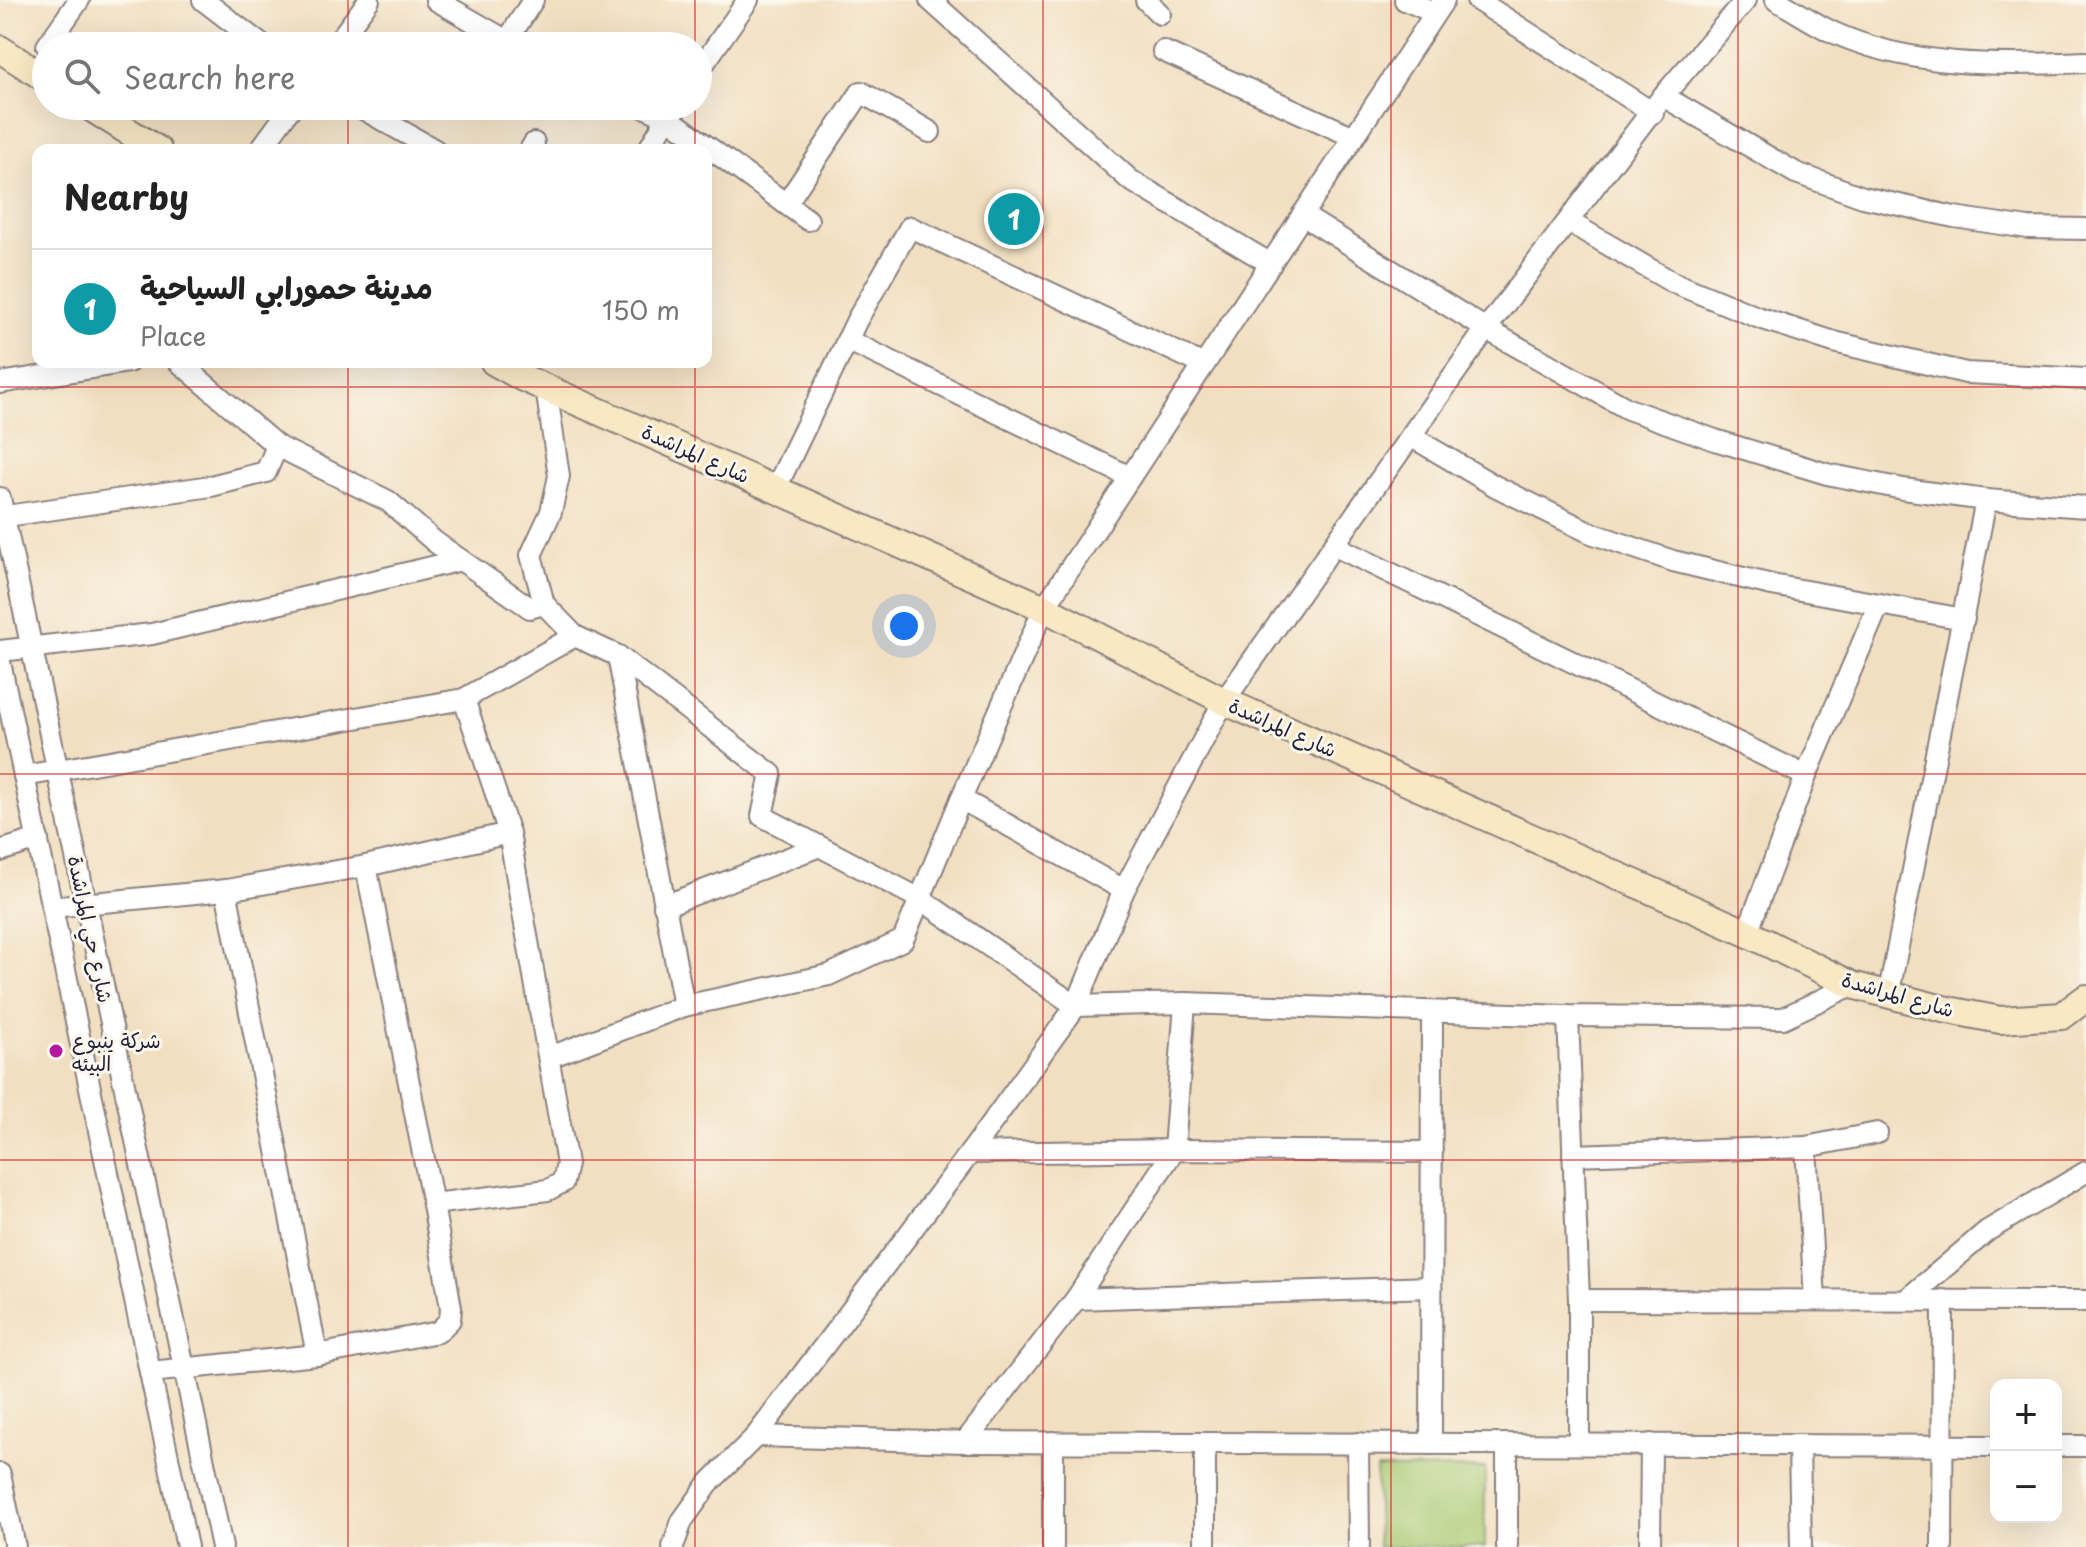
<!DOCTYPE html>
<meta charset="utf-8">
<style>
body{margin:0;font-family:"Playpen Sans","Playpen Sans Arabic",sans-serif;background:#f2f2f2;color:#222}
.controls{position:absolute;right:24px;bottom:24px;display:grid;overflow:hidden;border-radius:16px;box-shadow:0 8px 32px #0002}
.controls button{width:72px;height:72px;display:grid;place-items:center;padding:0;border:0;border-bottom:2px solid #e0e0e0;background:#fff;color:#222;font:40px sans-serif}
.you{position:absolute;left:904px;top:626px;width:28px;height:28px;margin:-20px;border:6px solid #fff;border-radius:50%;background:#1a73e8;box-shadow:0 0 0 12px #1a73e833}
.badge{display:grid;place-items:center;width:52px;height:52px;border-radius:50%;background:#2563eb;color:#fff;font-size:26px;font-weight:700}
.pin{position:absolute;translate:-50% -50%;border:4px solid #fff;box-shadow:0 2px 8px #0006}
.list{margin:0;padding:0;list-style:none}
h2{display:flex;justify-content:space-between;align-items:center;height:104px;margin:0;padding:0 32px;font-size:34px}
h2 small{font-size:26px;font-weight:400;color:#767676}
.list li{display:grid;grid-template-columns:52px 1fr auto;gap:24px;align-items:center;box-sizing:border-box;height:120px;padding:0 32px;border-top:2px solid #e0e0e0}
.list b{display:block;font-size:30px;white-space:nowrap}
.list p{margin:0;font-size:26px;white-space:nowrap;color:#767676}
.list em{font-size:26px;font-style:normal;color:#767676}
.icon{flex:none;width:44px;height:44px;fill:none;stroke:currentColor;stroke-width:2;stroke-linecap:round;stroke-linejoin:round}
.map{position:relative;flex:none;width:2086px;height:1547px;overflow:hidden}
.search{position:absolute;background:#fff;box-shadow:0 8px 32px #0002;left:32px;top:32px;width:680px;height:88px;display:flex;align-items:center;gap:20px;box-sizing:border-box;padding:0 28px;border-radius:44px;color:#767676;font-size:30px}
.panel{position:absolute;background:#fff;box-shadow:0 8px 32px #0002;left:32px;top:144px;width:680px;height:224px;border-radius:16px}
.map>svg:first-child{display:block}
.green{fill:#a7c972;stroke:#647656;stroke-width:2}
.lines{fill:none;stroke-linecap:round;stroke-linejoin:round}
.street-casing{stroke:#8a807e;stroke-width:24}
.secondary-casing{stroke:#8a807e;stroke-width:30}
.street{stroke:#fff;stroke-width:20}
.secondary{stroke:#f8e8c3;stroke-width:26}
.grid{fill:none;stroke:#d62828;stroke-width:2;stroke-opacity:0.55}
.poi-dot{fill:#b5179e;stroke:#fbf7ec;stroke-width:3}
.labels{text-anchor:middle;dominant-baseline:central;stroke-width:6;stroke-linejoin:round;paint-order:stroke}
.street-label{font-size:20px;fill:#22223b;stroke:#fbf7ec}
.poi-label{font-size:20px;fill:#22223b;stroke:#fbf7ec;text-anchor:start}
</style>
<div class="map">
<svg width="2086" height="1547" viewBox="0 0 2086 1547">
<rect width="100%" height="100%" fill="#fbf7ec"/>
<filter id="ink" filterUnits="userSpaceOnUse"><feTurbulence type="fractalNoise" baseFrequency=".0125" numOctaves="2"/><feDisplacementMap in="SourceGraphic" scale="16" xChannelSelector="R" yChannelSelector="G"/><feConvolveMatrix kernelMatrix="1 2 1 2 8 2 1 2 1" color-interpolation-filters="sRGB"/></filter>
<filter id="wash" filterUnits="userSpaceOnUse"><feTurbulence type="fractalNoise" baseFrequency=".006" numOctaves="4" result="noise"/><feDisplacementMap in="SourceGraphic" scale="32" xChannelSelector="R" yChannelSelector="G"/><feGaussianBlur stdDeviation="1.8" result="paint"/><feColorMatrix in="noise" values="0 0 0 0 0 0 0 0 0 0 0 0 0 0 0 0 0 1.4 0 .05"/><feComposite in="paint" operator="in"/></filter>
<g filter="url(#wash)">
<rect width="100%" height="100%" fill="#f2dfc1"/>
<path class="green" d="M1485,1468V1547H1378L1376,1469Z"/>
</g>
<g filter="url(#ink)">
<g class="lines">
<g class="street-casing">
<g id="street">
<path d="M203,0L263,46"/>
<path d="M436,0L516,46"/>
<path d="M930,0L1130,180L1271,264"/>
<path d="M1146,0L1160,14"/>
<path d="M1405,0L1435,13"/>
<path d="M1477,0L1653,113"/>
<path d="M1776,0C1794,10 1812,22 1830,31C1909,68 2001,66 2086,62"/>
<path d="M507,41L533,0"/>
<path d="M47,46L79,0"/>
<path d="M335,46L369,0"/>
<path d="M1163,51L1354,137"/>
<path d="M698,72L748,0"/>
<path d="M1663,96L1796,173L1863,197L1954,217L2028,228L2086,229"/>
<path d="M358,106L435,150"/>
<path d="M641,106L667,117L808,220"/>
<path d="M260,150L292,106"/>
<path d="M530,150L534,143"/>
<path d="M648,150L674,106"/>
<path d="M786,204L861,92L930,132"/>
<path d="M1302,215L1486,329L1628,409L1715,440L1827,474L1903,489L1986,500L2086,507"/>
<path d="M1569,222L1672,282L1757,317L1834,342L1966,373L2086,379"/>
<path d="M847,340L1130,477"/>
<path d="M179,362L277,446L388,501L435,542L530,608L544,604"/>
<path d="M0,383L129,362"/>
<path d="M546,388L559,476L551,512L531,555L544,604L575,636"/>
<path d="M1412,437L1495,486L1591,533L1673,561L1772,585L1964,619"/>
<path d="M776,488L857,320L910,227L1204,365"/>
<path d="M0,498L222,1547"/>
<path d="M0,517L211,486L266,472L277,446"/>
<path d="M1335,546L1806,776"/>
<path d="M0,651L152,634L461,560"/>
<path d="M0,662L187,1547"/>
<path d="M24,776L464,699L575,636L618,656L771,774L762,816L922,900L1076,1006L1185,1003L1568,1016L1783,1018L1852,985"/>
<path d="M0,851L38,839"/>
<path d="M1124,890L961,799L1044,608L1444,0"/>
<path d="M664,906L817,847"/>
<path d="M52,907L226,890L366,866L509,833"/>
<path d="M1747,933L1806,776L1879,604"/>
<path d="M1889,992L1986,500"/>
<path d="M684,1006L829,975L903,940L961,799"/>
<path d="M1568,1016L1579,1300V1444"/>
<path d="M550,1057L684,1006L618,656"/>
<path d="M1806,1147L1815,1300"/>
<path d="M970,1153L1174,1150L1432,1152"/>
<path d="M1573,1155L1806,1147L1877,1133"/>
<path d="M433,1204L548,1190L563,1182L567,1164L509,833L464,699"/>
<path d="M1076,1299L1431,1287"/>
<path d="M1579,1300L2086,1301"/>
<path d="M1906,1300L1987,1231L2086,1172"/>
<path d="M317,1355L438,1332L450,1320L451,1308L433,1204L366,866"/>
<path d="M150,1372L317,1355L226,890"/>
<path d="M756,1436L965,1442L1996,1446"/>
<path d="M965,1442L1076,1299L1174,1150L1185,1003"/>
<path d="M1053,1442V1547"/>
<path d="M1205,1443V1547"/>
<path d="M1358,1443L1359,1547"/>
<path d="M1431,1444L1432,1012"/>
<path d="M1799,1445L1801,1547"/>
<path d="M2056,1446H2086"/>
<path d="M0,1474L15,1547"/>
<path d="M673,1547L682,1521L710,1482L756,1436L970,1153L1076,1006L1124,890L1224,701L1486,329L1663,96L1746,0"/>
<path d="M1507,1547V1444"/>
<path d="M1650,1547L1651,1444"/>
<path d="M1942,1547L1943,1300"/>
</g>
</g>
<g class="secondary-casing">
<g id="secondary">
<path d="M0,49L46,79"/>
<path d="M88,106L158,150"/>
<path d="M494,362L521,377L1044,608L1224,701L1747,933L1852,985L1943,1009L2000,1020L2062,1016L2086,998"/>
</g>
</g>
<use href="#street" class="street"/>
<use href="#secondary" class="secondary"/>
</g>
</g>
<path class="grid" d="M348,0V46M695,0V46M1043,0V1547M1391,0V1547M1738,0V1547M348,106V150M695,106V150M348,362V1547M695,362V1547M0,387H2086M0,774H2086M0,1160H2086"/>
<circle class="poi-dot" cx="56" cy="1051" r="8"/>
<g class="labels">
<g class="street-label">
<text transform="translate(696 453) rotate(24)">شارع المراشدة</text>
<text transform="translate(1283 727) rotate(24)">شارع المراشدة</text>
<text transform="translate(91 929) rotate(78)">شارع حي المراشدة</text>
<text transform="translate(1898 994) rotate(16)">شارع المراشدة</text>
</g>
<g class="poi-label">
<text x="72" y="1040">شركة ينبوع<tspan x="72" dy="23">البيئه</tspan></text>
</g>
</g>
</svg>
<div class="controls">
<button>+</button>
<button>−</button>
</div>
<div class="you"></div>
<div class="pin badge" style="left:1014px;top:219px;background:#0f9aa8">1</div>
<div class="search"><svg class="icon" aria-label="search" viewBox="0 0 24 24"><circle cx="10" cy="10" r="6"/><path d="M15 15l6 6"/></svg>Search here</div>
<section class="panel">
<h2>Nearby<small></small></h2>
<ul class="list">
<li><span class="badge" style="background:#0f9aa8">1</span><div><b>مدينة حمورابي السياحية</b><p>Place</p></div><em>150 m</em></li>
</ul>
</section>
</div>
